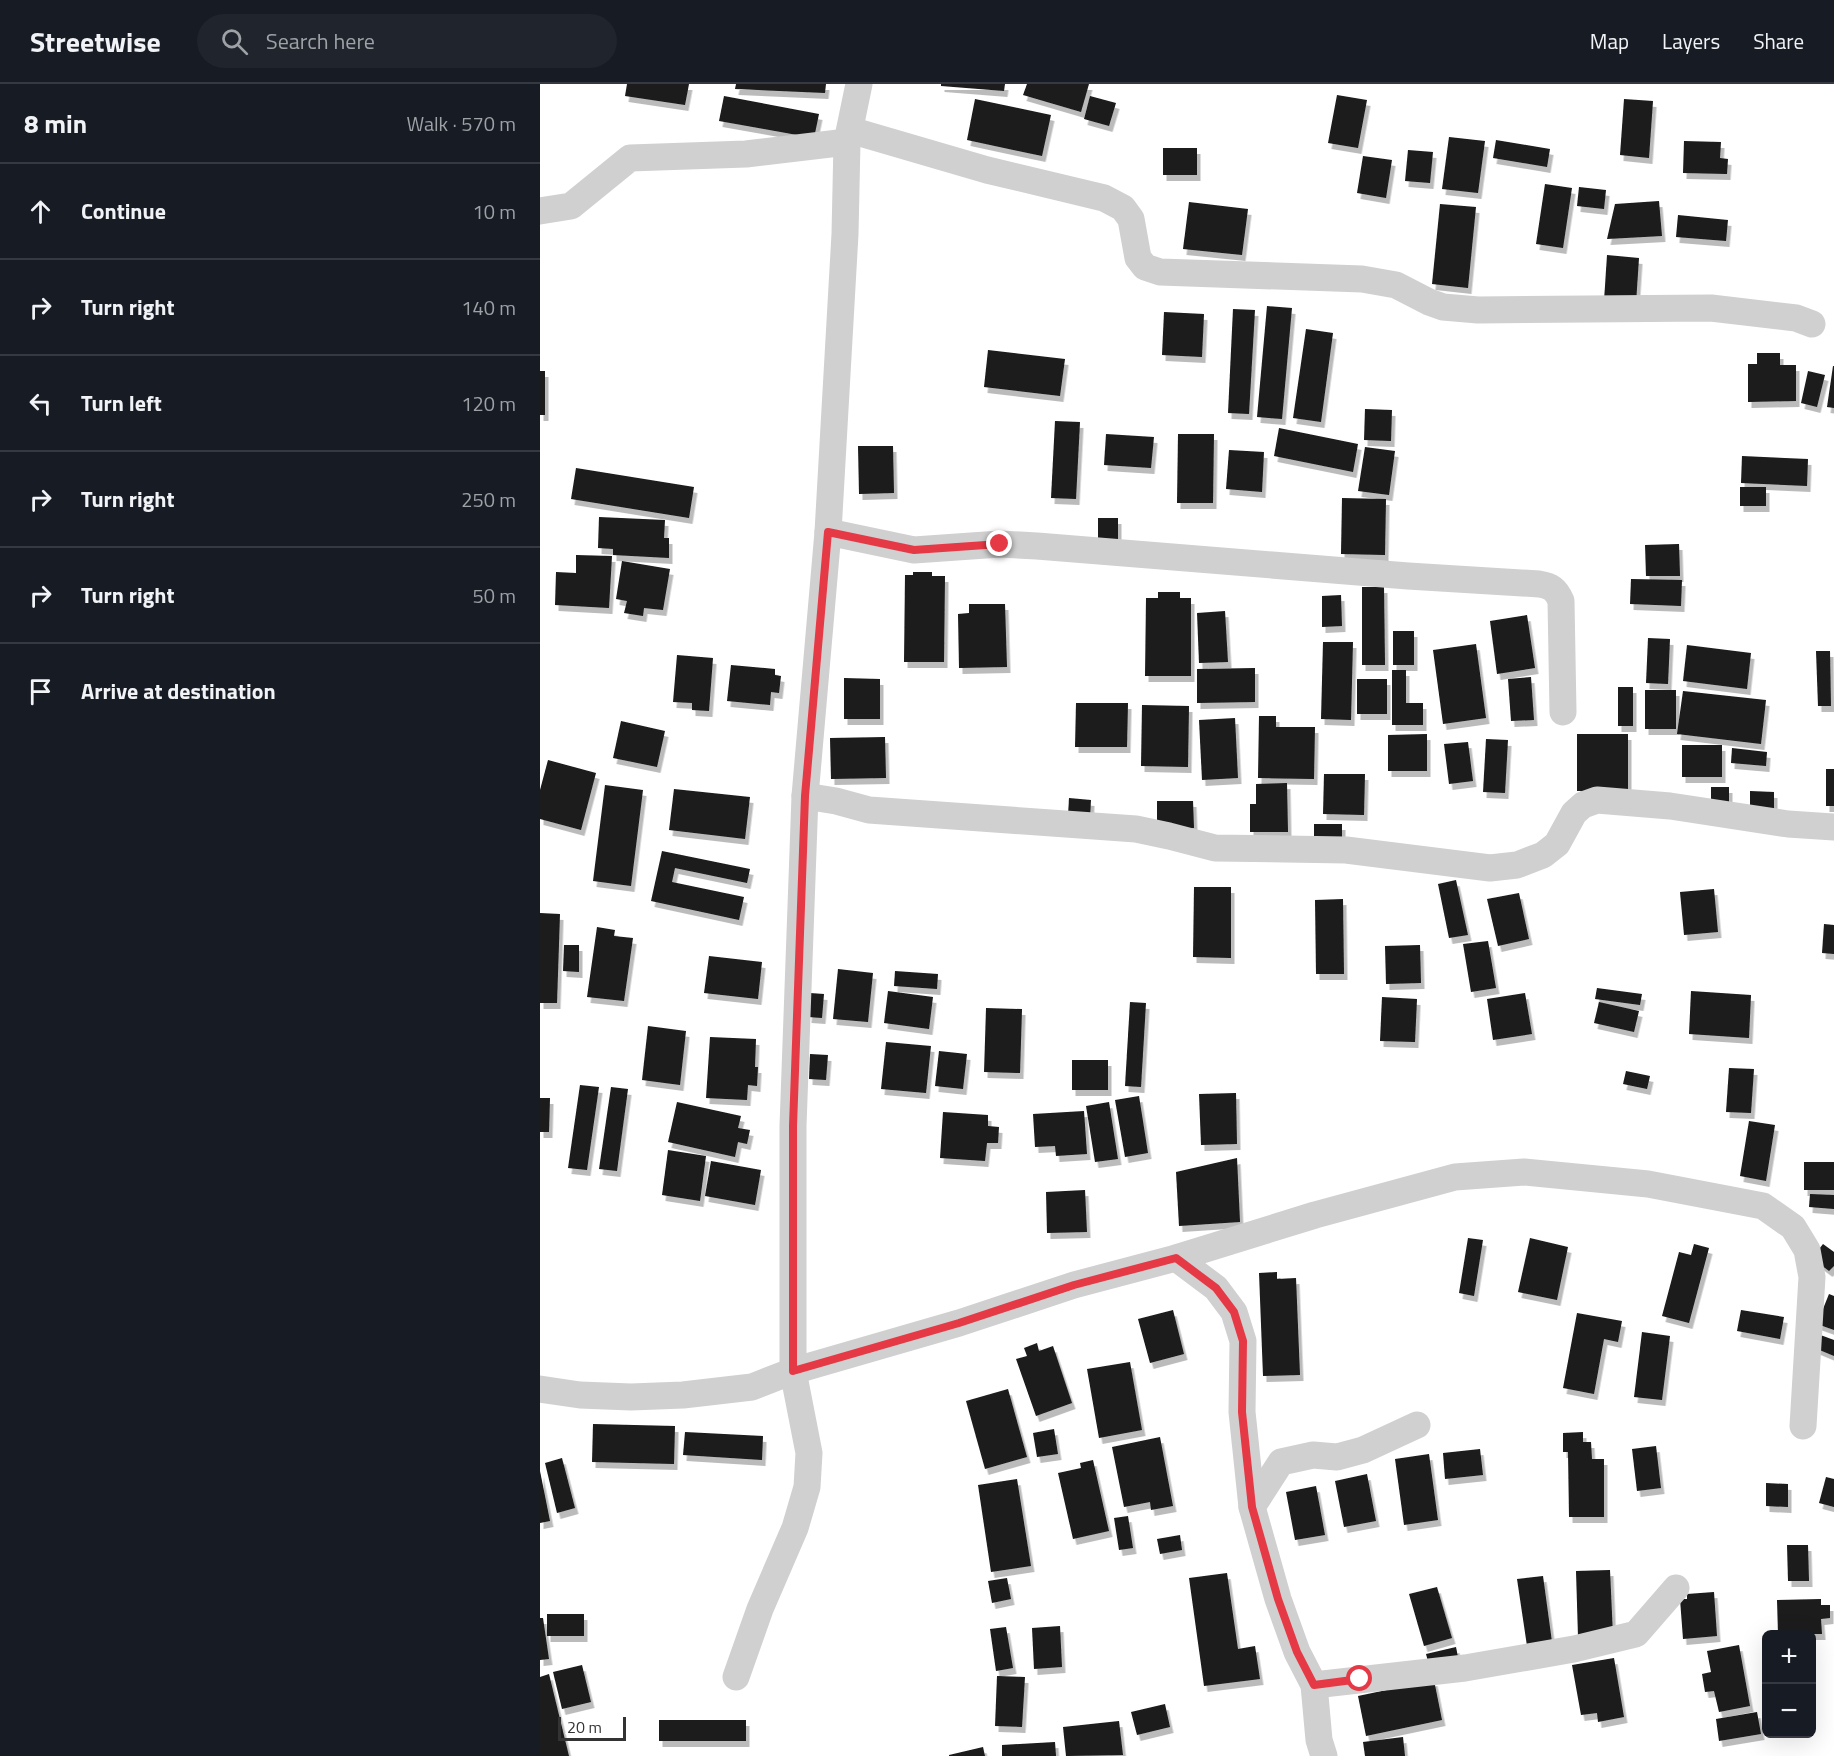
<!DOCTYPE html>
<meta charset="utf-8">
<style>
body{margin:0;font-family:"Titillium Web",sans-serif;background:#20242c;color:#f1f3f6}
.controls{position:absolute;right:18px;bottom:18px;display:grid;overflow:hidden;border-radius:9px;box-shadow:0 6px 24px #0002}
.controls button{width:54px;height:54px;display:grid;place-items:center;padding:0;border:0;border-bottom:2px solid #363941;background:#171b24;color:#f1f3f6;font:30px sans-serif}
.scale{position:absolute;left:18px;bottom:15px;width:68px;box-sizing:border-box;padding-left:6px;border:3px solid #333;border-top:0;font-size:16px;line-height:21px;white-space:nowrap;color:#333;-webkit-text-stroke:4px #fff;paint-order:stroke}
.stop{position:absolute;width:18px;height:18px;margin:-14px;border:4px solid #e63946;border-radius:50%;background:#fff}
.stop.end{background:#e63946;border-color:#fff;box-shadow:0 2px 6px #0008}
.list{margin:0;padding:0;list-style:none}
h2{display:flex;justify-content:space-between;align-items:center;height:78px;margin:0;padding:0 24px;font-size:26px}
h2 small{font-size:20px;font-weight:400;color:#9ea1a6}
.list li{display:grid;grid-template-columns:39px 1fr auto;gap:18px;align-items:center;box-sizing:border-box;height:96px;padding:0 24px;border-top:2px solid #363941}
.list b{display:block;font-size:22px;white-space:nowrap}
.list em{font-size:20px;font-style:normal;color:#9ea1a6}
.icon{flex:none;width:33px;height:33px;fill:none;stroke:currentColor;stroke-width:2;stroke-linecap:round;stroke-linejoin:round}
.map{position:relative;flex:none;width:1294px;height:1672px;overflow:hidden}
header{display:flex;align-items:center;gap:36px;box-sizing:border-box;height:84px;padding:0 30px;background:#171b24;border-bottom:2px solid #363941}
header strong{font-size:28px}
nav{display:flex;gap:33px;margin-inline-start:auto;font-size:21px}
.search{width:420px;height:54px;background:#20242c;display:flex;align-items:center;gap:15px;box-sizing:border-box;padding:0 21px;border-radius:33px;color:#9ea1a6;font-size:22px}
main{display:flex}
aside{flex:1;background:#171b24}
.map>svg:first-child{display:block}
.building{fill:#1a1a1a;filter:url(#shadow)}
.lines{fill:none;stroke-linecap:round;stroke-linejoin:round}
.street{stroke:#d0d0d0;stroke-width:27}
.route{stroke:#e63946;stroke-width:8}
</style>
<header>
<strong>Streetwise</strong>
<div class="search"><svg class="icon" aria-label="search" viewBox="0 0 24 24"><circle cx="10" cy="10" r="6"/><path d="M15 15l6 6"/></svg>Search here</div>
<nav><a>Map</a><a>Layers</a><a>Share</a></nav>
</header>
<main>
<aside>
<h2>8 min<small>Walk · 570 m</small></h2>
<ul class="list">
<li><svg class="icon" aria-label="ahead" viewBox="0 0 24 24"><path d="M12 20V5M6 11l6-6 6 6"/></svg><div><b>Continue</b></div><em>10 m</em></li>
<li><svg class="icon" aria-label="right" viewBox="0 0 24 24"><path d="M7 20v-9h11M14 6l5 5-5 5"/></svg><div><b>Turn right</b></div><em>140 m</em></li>
<li><svg class="icon" aria-label="left" viewBox="0 0 24 24"><path d="M17 20v-9H6M10 6l-5 5 5 5"/></svg><div><b>Turn left</b></div><em>120 m</em></li>
<li><svg class="icon" aria-label="right" viewBox="0 0 24 24"><path d="M7 20v-9h11M14 6l5 5-5 5"/></svg><div><b>Turn right</b></div><em>250 m</em></li>
<li><svg class="icon" aria-label="right" viewBox="0 0 24 24"><path d="M7 20v-9h11M14 6l5 5-5 5"/></svg><div><b>Turn right</b></div><em>50 m</em></li>
<li><svg class="icon" aria-label="arrive" viewBox="0 0 24 24"><path d="M6 21V4h12l-3 4 3 4H6"/></svg><div><b>Arrive at destination</b></div></li>
</ul>
</aside>
<div class="map">
<svg width="1294" height="1672" viewBox="0 0 1294 1672">
<defs>
<filter id="shadow"><feDropShadow dx="3.5" dy="6" stdDeviation="0" flood-color="#0004"/></filter>
</defs>
<rect width="100%" height="100%" fill="#fff"/>
<g class="building">
<path d="M87,0H149L145,21L85,12Z"/>
<path d="M196,0H286L285,9L195,5Z"/>
<path d="M401,0H465L464,7L401,2Z"/>
<path d="M487,0H549L541,28L483,11Z"/>
<path d="M797,11L827,16L818,64L788,59Z"/>
<path d="M184,12L279,30L274,54L179,37Z"/>
<path d="M550,12L576,19L569,42L544,35Z"/>
<path d="M435,15L511,31L502,72L427,56Z"/>
<path d="M1084,15L1113,17L1109,74L1080,71Z"/>
<path d="M909,53L945,57L938,109L902,105Z"/>
<path d="M956,56L1010,65L1007,83L953,74Z"/>
<path d="M1144,57L1181,58L1180,74L1188,75L1187,90L1143,89Z"/>
<rect x="623" y="64" width="34" height="27"/>
<path d="M868,66L893,68L890,99L865,97Z"/>
<path d="M823,72L852,76L846,114L817,109Z"/>
<path d="M1005,100L1032,104L1023,164L996,160Z"/>
<path d="M1039,103L1066,106L1064,125L1037,122Z"/>
<path d="M1119,117L1122,152L1067,155L1075,120Z"/>
<path d="M649,118L708,125L702,171L643,165Z"/>
<path d="M900,120L936,123L928,204L892,200Z"/>
<path d="M1138,131L1188,136L1186,157L1136,153Z"/>
<path d="M1067,171L1099,174L1096,219L1064,217Z"/>
<path d="M727,222L752,224L742,335L717,333Z"/>
<path d="M693,225L715,226L709,330L688,329Z"/>
<path d="M624,228L664,230L662,273L622,271Z"/>
<path d="M766,245L793,249L781,338L753,334Z"/>
<path d="M448,266L525,275L520,312L444,303Z"/>
<path d="M1217,269H1240V281H1256V317L1208,318V280H1217Z"/>
<path d="M1293,282H1294V324L1287,323Z"/>
<rect x="0" y="287" width="5" height="44"/>
<path d="M1268,287L1285,291L1277,323L1261,319Z"/>
<path d="M825,325L852,326L851,357L824,356Z"/>
<path d="M515,337L540,338L536,415L511,414Z"/>
<path d="M739,344L818,360L813,388L734,372Z"/>
<path d="M566,350L614,353L611,384L564,381Z"/>
<path d="M638,350H674L673,419H637Z"/>
<path d="M318,362H353L354,409L319,410Z"/>
<path d="M825,363L855,367L849,411L818,407Z"/>
<path d="M689,366L724,368L722,408L686,405Z"/>
<path d="M1202,372L1268,375L1267,402L1201,399Z"/>
<path d="M36,384L154,403L149,434L31,415Z"/>
<rect x="1200" y="403" width="26" height="19"/>
<path d="M802,414L846,415L845,471L801,470Z"/>
<path d="M59,433L125,436L124,454H129V474L73,471V465L58,464Z"/>
<rect x="558" y="434" width="20" height="21"/>
<path d="M1139,460L1140,492H1106L1105,461Z"/>
<path d="M36,471L72,472L69,524L15,521L16,488L36,489Z"/>
<path d="M82,477L130,485L123,526L104,524L103,532L84,529L87,517L76,515Z"/>
<path d="M373,488H392V492H405L404,578H364L365,491H373Z"/>
<path d="M1091,495L1142,496L1141,522L1090,520Z"/>
<path d="M822,503H844L845,581H822Z"/>
<path d="M618,508H640V514H651V592H605L606,514H618Z"/>
<path d="M801,511L802,542L782,543V512Z"/>
<path d="M429,520H465L467,583L419,584L418,530L429,529Z"/>
<path d="M685,527L688,578L659,579L657,529Z"/>
<path d="M987,531L995,584L957,590L950,537Z"/>
<rect x="853" y="547" width="21" height="34"/>
<path d="M1108,554L1130,555L1128,600L1106,599Z"/>
<path d="M783,558H813L811,636L781,635Z"/>
<path d="M936,560L946,634L903,640L893,566Z"/>
<path d="M1147,561L1211,569L1207,605L1143,597Z"/>
<path d="M1276,567H1290L1291,622H1278Z"/>
<path d="M137,571L173,574L169,627L152,626V619L133,618Z"/>
<path d="M191,581L235,585V591L241,592L239,609L231,608L230,621L187,617Z"/>
<path d="M715,584V618L657,619V585Z"/>
<path d="M852,586H866V619H883V641H852Z"/>
<path d="M991,593L994,636L971,637L968,595Z"/>
<path d="M304,594L340,595V635H304Z"/>
<rect x="817" y="595" width="30" height="35"/>
<rect x="1078" y="603" width="15" height="39"/>
<rect x="1105" y="606" width="31" height="39"/>
<path d="M1143,607L1226,616L1221,660L1137,650Z"/>
<path d="M536,619H588L587,663H535Z"/>
<path d="M602,621L649,622L648,683L601,682Z"/>
<path d="M719,632H736V643H775L774,695L718,694Z"/>
<path d="M695,634L698,694L662,696L659,636Z"/>
<path d="M81,637L125,647L117,683L73,674Z"/>
<path d="M887,650V687H848V651Z"/>
<rect x="1037" y="650" width="51" height="57"/>
<path d="M345,653L346,694L291,695L290,654Z"/>
<path d="M946,655L968,656L965,709L943,708Z"/>
<path d="M928,658L933,697L909,700L904,660Z"/>
<rect x="1142" y="661" width="40" height="32"/>
<path d="M1192,664L1227,668L1226,682L1191,679Z"/>
<path d="M8,676L56,689L41,746L0,735V706Z"/>
<rect x="1286" y="685" width="8" height="37"/>
<path d="M784,690H825L824,731L783,730Z"/>
<path d="M747,699L748,748H710V720H716V700Z"/>
<path d="M65,701L103,706L91,802L53,797Z"/>
<rect x="1171" y="703" width="18" height="17"/>
<path d="M134,705L210,713L205,755L129,746Z"/>
<path d="M1210,707L1234,708V725L1210,724Z"/>
<path d="M529,714L551,716L550,734L528,732Z"/>
<path d="M617,717H653L654,744L617,745Z"/>
<rect x="774" y="740" width="28" height="19"/>
<path d="M122,767L210,785L207,799L135,784L132,798L204,813L199,836L111,817Z"/>
<path d="M916,796L928,851L909,854L898,800Z"/>
<path d="M654,803H691V874L653,873Z"/>
<path d="M1174,805L1178,848L1144,851L1140,808Z"/>
<path d="M979,809L989,855L958,862L947,815Z"/>
<path d="M803,815L804,890H776L775,816Z"/>
<path d="M0,829L20,830L17,919H0Z"/>
<path d="M1284,840L1294,841V870L1282,869Z"/>
<path d="M57,843L75,846L74,852L93,854L84,917L47,913Z"/>
<path d="M948,857L956,904L931,908L923,860Z"/>
<path d="M24,861H39V888L23,887Z"/>
<path d="M880,861L881,899L846,900L845,862Z"/>
<path d="M169,872L222,878L218,915L164,909Z"/>
<path d="M298,885L333,889L328,938L293,935Z"/>
<path d="M355,887L398,890L397,905L354,902Z"/>
<path d="M1057,904L1102,910L1100,921L1055,915Z"/>
<path d="M348,907L393,913L389,945L344,939Z"/>
<path d="M1151,907L1211,911L1209,954L1149,950Z"/>
<path d="M270,909L284,910L282,934L268,933Z"/>
<path d="M985,909L992,950L953,956L947,915Z"/>
<path d="M842,913L877,915L875,958L840,957Z"/>
<path d="M590,918L606,919L601,1003L585,1002Z"/>
<path d="M1059,918L1099,927L1094,948L1054,939Z"/>
<path d="M446,924L482,925L480,989L444,988Z"/>
<path d="M108,942L146,947L140,1001L102,996Z"/>
<path d="M170,953L216,955L215,983H218L217,1002L208,1001L207,1016L166,1014Z"/>
<path d="M346,958L391,962L386,1009L341,1005Z"/>
<path d="M399,967L427,970L423,1005L395,1002Z"/>
<path d="M270,970L288,971L286,996L269,995Z"/>
<rect x="532" y="976" width="36" height="30"/>
<path d="M1189,984L1214,985L1211,1029L1186,1028Z"/>
<path d="M1086,987L1110,992L1107,1005L1083,1000Z"/>
<path d="M40,1001L59,1003L47,1086L28,1084Z"/>
<path d="M71,1003L88,1005L77,1087L59,1085Z"/>
<path d="M696,1009L697,1060L661,1061L659,1010Z"/>
<path d="M599,1012L608,1069L585,1073L575,1016Z"/>
<path d="M0,1014H10L9,1048H0Z"/>
<path d="M137,1018L201,1032L198,1044L210,1046L207,1060L198,1058L195,1073L128,1058Z"/>
<path d="M569,1018L578,1075L555,1078L546,1022Z"/>
<path d="M544,1027L547,1070L516,1072L515,1062L495,1063L493,1030Z"/>
<path d="M403,1028L448,1031V1042L459,1043L458,1059H447L445,1077L400,1074Z"/>
<path d="M1209,1037L1235,1041L1226,1097L1200,1092Z"/>
<path d="M128,1066L166,1072L160,1117L122,1111Z"/>
<path d="M697,1074L700,1138L639,1142L636,1088Z"/>
<path d="M171,1077L221,1086L215,1121L165,1112Z"/>
<rect x="1264" y="1078" width="30" height="28"/>
<path d="M545,1106L547,1148L507,1149L506,1108Z"/>
<path d="M1270,1110L1294,1111V1125L1269,1123Z"/>
<path d="M928,1154L943,1156L934,1212L919,1209Z"/>
<path d="M990,1154L1028,1163L1017,1216L978,1208Z"/>
<path d="M1154,1160L1169,1164L1149,1239L1122,1232L1139,1168L1151,1171Z"/>
<path d="M1283,1160L1294,1168V1182L1289,1187L1272,1174Z"/>
<path d="M737,1188V1195L756,1194L760,1291L723,1292L719,1189Z"/>
<path d="M1289,1210L1294,1212V1246L1277,1240Z"/>
<path d="M633,1226L644,1270L610,1279L598,1235Z"/>
<path d="M1201,1226L1244,1233L1240,1255L1197,1247Z"/>
<path d="M1037,1229L1082,1237L1078,1258L1064,1255L1054,1310L1023,1304Z"/>
<path d="M1102,1248L1130,1252L1122,1316L1094,1313Z"/>
<path d="M1275,1249L1294,1256V1272L1270,1262Z"/>
<path d="M497,1259L499,1267L513,1262L532,1319L496,1332L476,1275L487,1272L484,1264Z"/>
<path d="M590,1278L602,1346L559,1354L547,1285Z"/>
<path d="M468,1305L487,1373L445,1385L426,1317Z"/>
<path d="M53,1340L135,1342L134,1380L52,1378Z"/>
<path d="M514,1345L518,1370L497,1373L493,1349Z"/>
<path d="M145,1348L223,1352L222,1376L143,1371Z"/>
<path d="M1043,1348V1358H1051L1052,1375H1064V1433H1029L1028,1368H1023V1349Z"/>
<path d="M620,1353L633,1422L611,1426L610,1418L584,1423L572,1363Z"/>
<path d="M1116,1362L1121,1404L1097,1407L1092,1365Z"/>
<path d="M940,1365L943,1391L905,1395L903,1369Z"/>
<path d="M889,1370L898,1436L864,1441L855,1375Z"/>
<path d="M22,1374L35,1424L17,1429L5,1379Z"/>
<path d="M553,1376L569,1447L533,1455L518,1389L541,1384L540,1379Z"/>
<path d="M0,1387L10,1437L0,1439Z"/>
<path d="M827,1390L836,1437L804,1443L795,1397Z"/>
<path d="M1286,1393L1294,1395V1423L1279,1419Z"/>
<path d="M477,1395L491,1482L451,1488L438,1401Z"/>
<path d="M1226,1399L1248,1400V1423L1226,1422Z"/>
<path d="M776,1402L785,1451L755,1456L746,1408Z"/>
<path d="M588,1432L593,1464L579,1466L574,1434Z"/>
<path d="M640,1451L642,1466L620,1470L617,1455Z"/>
<path d="M1247,1461H1268L1269,1497H1248Z"/>
<path d="M1070,1486L1073,1552L1038,1553L1036,1487Z"/>
<path d="M687,1489L698,1565L715,1562L720,1595L664,1602L649,1494Z"/>
<path d="M1003,1492L1012,1558L987,1562L977,1495Z"/>
<path d="M467,1494L471,1515L452,1519L448,1497Z"/>
<path d="M897,1503L912,1554L884,1562L869,1510Z"/>
<path d="M1174,1508L1177,1552L1143,1555L1140,1515H1147V1510Z"/>
<path d="M1281,1515V1521H1290V1534L1281,1535L1282,1550H1238L1237,1516Z"/>
<rect x="7" y="1530" width="37" height="22"/>
<path d="M0,1534H3L9,1575L0,1576Z"/>
<path d="M520,1542L522,1583L494,1585L492,1544Z"/>
<path d="M466,1543L473,1584L456,1587L450,1545Z"/>
<path d="M1199,1561L1210,1622L1179,1628L1174,1607L1165,1608L1162,1590L1171,1588L1167,1567Z"/>
<path d="M916,1563L919,1578L890,1585L886,1570Z"/>
<path d="M1074,1574L1084,1633L1058,1638L1057,1629L1041,1631L1032,1581Z"/>
<path d="M42,1581L51,1618L22,1625L13,1588Z"/>
<path d="M9,1590L29,1672H0V1593Z"/>
<path d="M457,1592L485,1593L482,1643L455,1642Z"/>
<path d="M894,1596L902,1636L826,1652L818,1612Z"/>
<path d="M625,1620L630,1643L597,1651L591,1628Z"/>
<path d="M1217,1628L1221,1650L1179,1657L1176,1635Z"/>
<rect x="119" y="1636" width="87" height="21"/>
<path d="M579,1637L583,1671L526,1672L523,1643Z"/>
<path d="M863,1653L865,1672H825L823,1658Z"/>
<path d="M515,1658L516,1672H462V1661Z"/>
<path d="M443,1663L445,1672H409V1671Z"/>
</g>
<g class="lines">
<g class="street">
<path d="M310,46L447,86L564,114L583,124L591,135L598,174L605,183L620,188L822,195L856,201L889,218L903,223L938,226L1171,224L1256,234L1272,240"/>
<path d="M0,127L31,122L90,74L206,70L307,58"/>
<path d="M288,448L374,466L460,460L497,462L868,492L999,500C1011,502 1016,505 1021,517L1023,628"/>
<path d="M265,712L296,717L329,726L596,745L629,752L675,764L806,766L950,784L977,781L1003,771L1017,760L1034,729L1043,721L1057,716L1130,722L1248,740L1294,743"/>
<path d="M636,1174L676,1204L694,1228L703,1257L702,1328L712,1423L738,1515L757,1568L774,1601L779,1656L784,1672"/>
<path d="M0,1305L40,1311L91,1313L143,1311L212,1303L253,1287L419,1239L534,1201L636,1174L775,1131L915,1093L984,1088L1108,1100L1223,1122L1253,1143L1267,1166L1272,1193L1263,1342"/>
<path d="M712,1423L741,1378L773,1371L797,1373L823,1366L877,1341"/>
<path d="M196,1593L220,1525L255,1444L267,1403L269,1369L253,1287V1042L265,712L288,448L305,150L307,58L319,0"/>
<path d="M774,1601L925,1584L1034,1565L1096,1550L1136,1504"/>
</g>
</g>
<g class="lines">
<path class="route" d="M460,460L374,466L288,448L265,712L253,1042V1287L419,1239L534,1201L636,1174L676,1204L694,1228L703,1257L702,1328L712,1423L738,1515L757,1568L774,1601L820,1595"/>
</g>
</svg>
<div class="controls">
<button>+</button>
<button>−</button>
</div>
<div class="scale">20 m</div>
<div class="stop" style="left:820px;top:1595px"></div>
<div class="stop end" style="left:460px;top:460px"></div>
</div>
</main>
